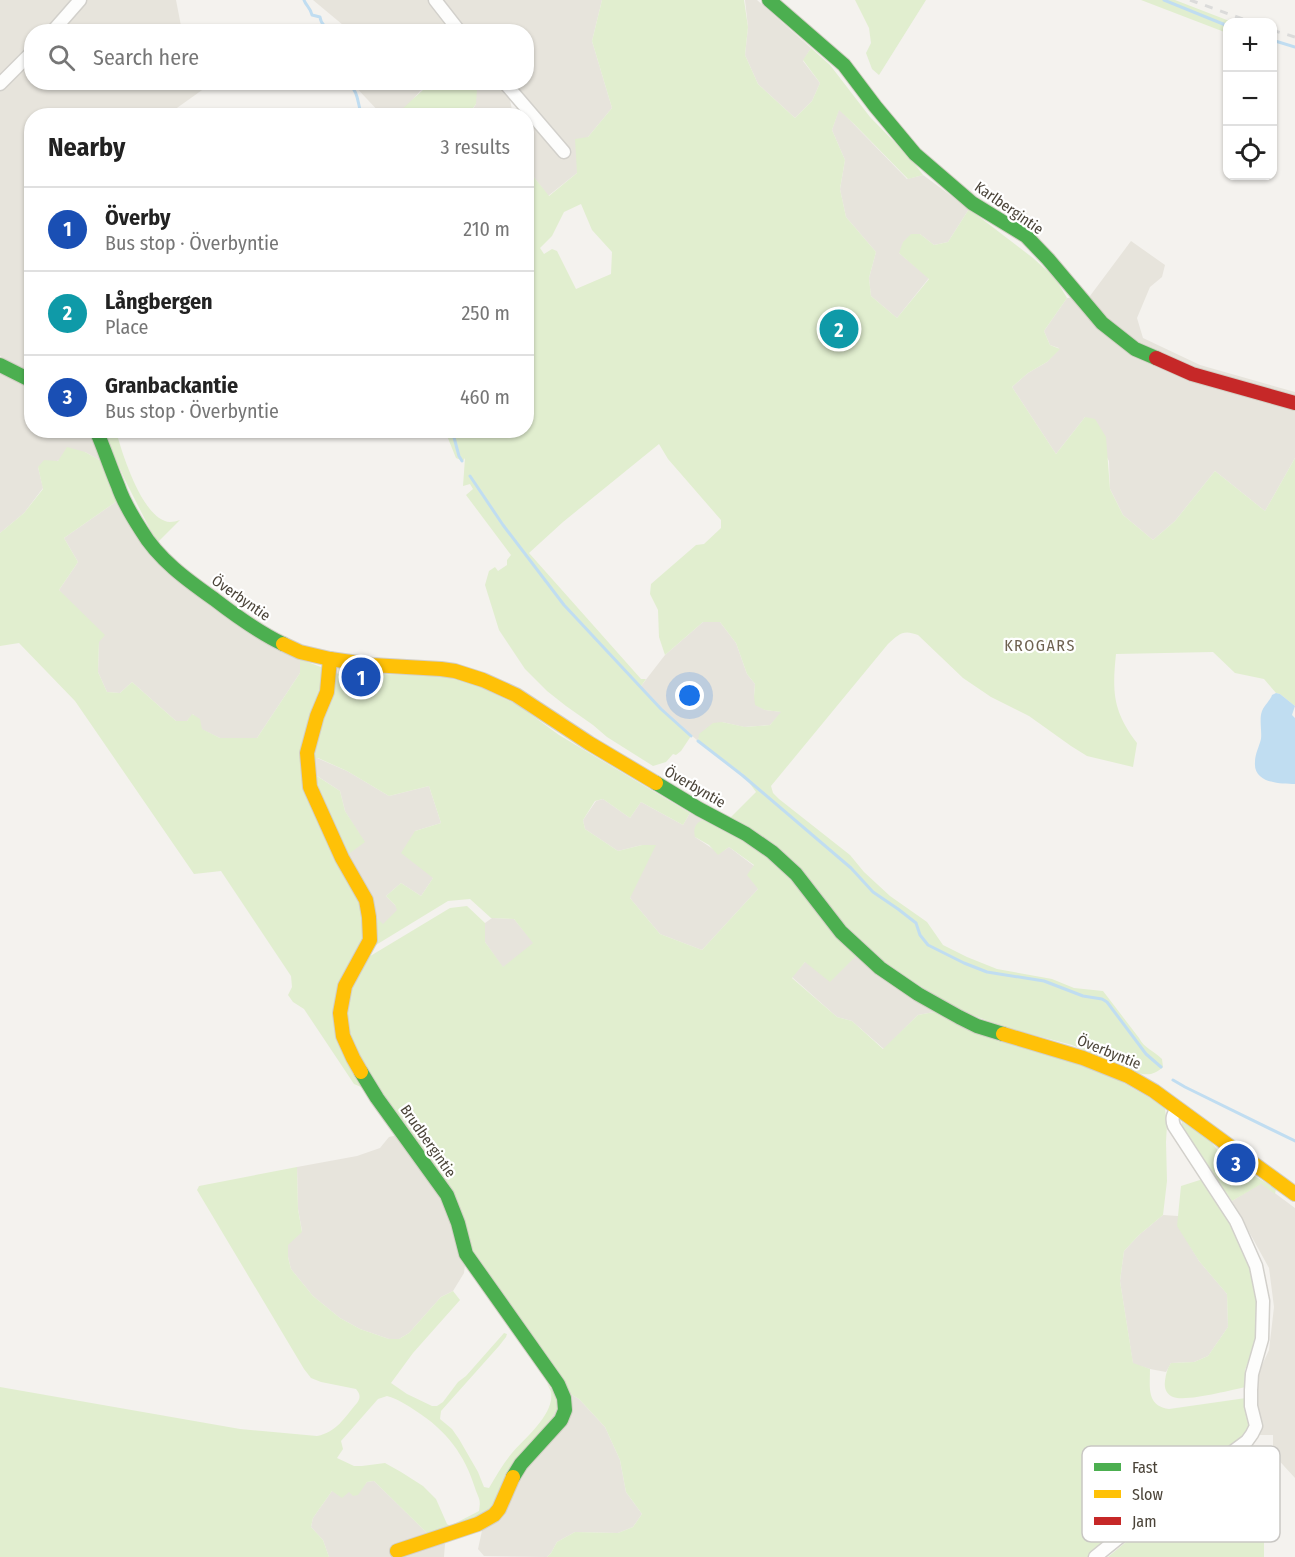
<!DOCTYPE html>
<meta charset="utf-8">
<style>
body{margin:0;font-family:"Fira Sans Condensed",sans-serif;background:#f2f2f2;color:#222}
.controls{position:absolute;right:18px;top:18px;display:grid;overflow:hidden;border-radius:12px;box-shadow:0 2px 4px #0004}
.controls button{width:54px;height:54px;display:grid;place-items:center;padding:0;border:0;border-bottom:2px solid #e0e0e0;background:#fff;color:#222;font:30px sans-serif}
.you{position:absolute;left:690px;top:696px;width:21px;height:21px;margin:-15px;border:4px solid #fff;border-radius:50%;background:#1a73e8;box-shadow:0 0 0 9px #1a73e833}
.badge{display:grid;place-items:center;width:39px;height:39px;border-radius:50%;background:#7c3aed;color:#fff;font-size:20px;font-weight:700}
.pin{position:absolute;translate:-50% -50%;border:3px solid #fff;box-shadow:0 2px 6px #0006}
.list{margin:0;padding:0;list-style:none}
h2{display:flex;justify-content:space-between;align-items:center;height:78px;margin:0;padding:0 24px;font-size:26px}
h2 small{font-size:20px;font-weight:400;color:#767676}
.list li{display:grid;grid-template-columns:39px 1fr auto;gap:18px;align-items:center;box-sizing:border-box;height:84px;padding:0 24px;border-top:2px solid #e0e0e0}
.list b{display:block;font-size:22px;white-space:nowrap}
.list p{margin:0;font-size:20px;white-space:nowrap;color:#767676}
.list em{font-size:20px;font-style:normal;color:#767676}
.icon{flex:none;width:33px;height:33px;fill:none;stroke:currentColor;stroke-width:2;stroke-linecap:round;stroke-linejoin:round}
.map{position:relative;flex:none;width:1295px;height:1557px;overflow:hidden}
.search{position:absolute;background:#fff;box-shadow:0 2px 4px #0004;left:24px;top:24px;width:510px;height:66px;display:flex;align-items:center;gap:15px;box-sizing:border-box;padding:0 21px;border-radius:24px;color:#767676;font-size:22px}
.panel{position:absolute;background:#fff;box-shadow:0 2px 4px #0004;left:24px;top:108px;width:510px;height:330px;border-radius:24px}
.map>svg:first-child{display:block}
.residential{fill:#e7e4dc}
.green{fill:#e1eecf;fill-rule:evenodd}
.water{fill:#c0ddf1}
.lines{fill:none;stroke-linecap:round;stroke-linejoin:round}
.stream{stroke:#c0ddf1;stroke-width:3}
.street-casing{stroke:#d2d0cb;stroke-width:15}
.fast-casing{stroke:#d3cfc5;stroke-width:16}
.slow-casing{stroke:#d3cfc5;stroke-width:16}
.jam-casing{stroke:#d3cfc5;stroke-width:16}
.street{stroke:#fdfdfc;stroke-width:12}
.fast{stroke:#4caf50;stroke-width:14}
.slow{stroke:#ffc107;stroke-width:14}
.jam{stroke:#c62828;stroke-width:14}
.rail{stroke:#dbdbda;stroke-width:3;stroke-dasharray:8 8;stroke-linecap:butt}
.labels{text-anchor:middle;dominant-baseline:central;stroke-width:4.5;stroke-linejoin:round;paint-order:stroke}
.street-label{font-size:15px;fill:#4b4439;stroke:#fff}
.neighbourhood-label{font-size:16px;letter-spacing:1.5px;fill:#6e6250;stroke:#fff}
.key{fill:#fff;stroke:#c9c7c4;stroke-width:1.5}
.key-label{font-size:16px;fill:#4b4439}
</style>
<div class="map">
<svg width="1295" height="1557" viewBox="0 0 1295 1557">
<rect width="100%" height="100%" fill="#f4f2ee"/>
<g class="residential">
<path d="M0,0H176L182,31L32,32V82L212,83L167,115L32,116L31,374L0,356Z"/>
<path d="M313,0H602L592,41L612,108L588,137L577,173L548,196L533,176L527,174V140H528L532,121L509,95L513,115H469L476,104L471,83L526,82V32L349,31V30Z"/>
<path d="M745,0H757L811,48L803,61L820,83L812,101L795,118L758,84L745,55L748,27Z"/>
<path d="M352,83H433L420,91L410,103L395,116L382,115Z"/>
<path d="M839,109L907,179L923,175L969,209L948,242L934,245L920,234L899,253L929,278L897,318L871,296L869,278L876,252L846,217L840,189L845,160L832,130Z"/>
<path d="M1131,241L1165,265L1162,277L1150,287L1137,318L1143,338L1200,365L1295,392V458L1265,511L1215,471L1175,521L1153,540L1123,515L1110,489L1109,461L1085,417L1056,454L1012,387L1028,373L1047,362L1059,348L1050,345L1044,331L1067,298L1090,296Z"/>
<path d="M0,368L31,384L32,430L89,431L103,462L85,452L38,467L43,488L24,513L0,533Z"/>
<path d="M117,501L133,532L300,659V673L257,738H220L201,729L193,714L187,721H176L132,682L120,693L107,692L98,672L99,642L59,590L78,562L64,538Z"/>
<path d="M703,622H720L736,643L747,674L755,684L754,696L765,710L782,712L770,725L744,727L722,722L700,734L698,741L661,709L643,690L641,686L665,655Z"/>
<path d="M317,758L347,771L389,796L429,786L441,823L415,831L433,878L421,896L401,883L386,896L395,905L398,910L383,925L373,914L339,860L364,842L345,811L340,791L302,766Z"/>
<path d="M603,799L630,818L641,802L683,825L690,813L703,820L695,837L713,849L723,851L729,847L754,866L758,889L702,950L660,934L630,898L642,845L618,851L585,829L583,820L596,801Z"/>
<path d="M492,918L514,919L534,943L503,968L485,942V923Z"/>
<path d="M856,956L934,1012L918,1015L884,1049L852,1021L837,1017L792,977L805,962Z"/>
<path d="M398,1135L441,1198L465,1265L464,1273L453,1291L441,1297L409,1333L399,1339H389L360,1329L340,1318L313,1296L291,1269L288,1257L287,1245L302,1231L298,1209L297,1167L357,1156L380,1148L389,1137Z"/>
<path d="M1261,1183L1295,1208V1478L1273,1454V1435H1258L1257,1376L1269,1350L1274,1307L1269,1268L1232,1201Z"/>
<path d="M1163,1215L1178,1216V1226L1199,1261L1227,1294L1228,1327L1208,1356L1194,1362L1171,1363L1166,1372L1150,1369L1133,1364L1120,1281L1124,1251L1139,1235Z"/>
<path d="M567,1392L579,1399L605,1427L620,1460L626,1492L642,1514L633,1527L618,1533L575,1532L557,1542L551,1553L547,1557L484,1556L478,1549L483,1526Z"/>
<path d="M374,1481L428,1534L445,1544L444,1557H329L323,1540L311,1527L313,1518L332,1491L349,1492L362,1488L367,1482Z"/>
</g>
<g class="green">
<path d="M602,0H744L748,27L745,55L758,84L795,118L812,101L820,83L803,60L811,48L830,65L870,117L911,159L923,175L908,179L854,124L839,110L832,130L845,160L840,189L846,217L876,252L869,278L871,296L897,318L929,279L899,253L903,242L911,234H920L934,245L948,242L969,209L1033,258L1055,278L1067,298L1044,331L1050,345L1060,349L1047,362L1028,373L1012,387L1056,454L1085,417L1095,419L1106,437L1110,489L1123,515L1153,540L1175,521L1215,471L1265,511L1295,458V706L1280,694L1276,693L1264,679L1235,673L1213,652L1116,654C1112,693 1113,711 1137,743L1133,767L1087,756L1071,746L1029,716L991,697L963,678L918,635C903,629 899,634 888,644L771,786L773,793L779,799L850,855L864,872L890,896L927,922L943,945L967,957L997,969L1052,979L1074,988L1103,991L1139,1038C1145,1049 1153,1050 1162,1059L1163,1067C1155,1074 1149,1076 1138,1073L1072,1045L1008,1028L972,1015L946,1002L888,966L728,820L756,792L743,774L698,741L699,734L713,723L722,722L745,727L770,725L781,712L765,710L755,705L754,696L755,684L747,674L736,643L720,622H703L665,655L659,637L658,610L650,594L651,584L696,545L704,544L721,528V520L668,459L659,444L563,522L529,553L641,679H646L641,686L642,690L661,709L691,736L681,751L676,755L673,754L666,762L653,766L607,737L593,725L566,706L547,691L525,669L499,630L485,585L489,571L495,567L498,571L507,565V560L511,555L466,495L473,489L470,484L463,486L465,458L463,461L456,458L445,431L526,430L527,174L533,176L549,196L577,173L575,139L588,137L612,108L592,41ZM581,204L592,230L612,252L611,274L576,289L557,251L552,249L544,254L540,248L552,236L564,212Z"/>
<path d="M855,0H926L879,75L872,69L866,53L871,43L869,28Z"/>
<path d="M1141,0H1175L1232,22H1228L1227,33Z"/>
<path d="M433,82L471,83V85L477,89L476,104L468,115H395C408,105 419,92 433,82Z"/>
<path d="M103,431H116C122,453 143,521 170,522C173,522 177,521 180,520L157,543L125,480Z"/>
<path d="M67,447L85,452L103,462L117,501L64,538L78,562L59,590L105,635L99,642L98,672L107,692L120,693L132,682L176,721H187L192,714L200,719L202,729L220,738H257L300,673V659L339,674L366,678L380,674L442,676L474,684L518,705L559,735L690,813L683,825L641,802L630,818L603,799L595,801L583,820L585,829L618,851L642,845H656L630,898L660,934L702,950L758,889L747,875L754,865L729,847L718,855L709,845L695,837C693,829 695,823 703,820L751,845L779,866L856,956L830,982L805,962L792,978L837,1017L852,1021L883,1049L918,1015L934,1012L1115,1078L1155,1101L1165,1109L1167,1124L1166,1142L1167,1181L1163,1215L1139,1235L1124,1251L1120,1281L1133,1363L1150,1369C1150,1387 1146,1406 1169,1409L1246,1398L1250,1426L1245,1435L1134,1516L1090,1557H547L551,1553L557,1542L575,1532L618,1533L633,1527L642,1514L626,1492L620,1460L605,1427L579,1399L567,1392L474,1258L382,1096L354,1084L304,1009L293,1002L288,995L292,987L291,976L221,871L194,874L75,701L19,643L0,646V533L24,513L43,489L38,467L44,460L58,461ZM318,758L347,771L389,796L429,786L441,823L415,831L401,853L433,878L421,896L401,883L386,896L395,905L397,910L383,924L373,914L371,948L448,901L470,899L491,918L514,919L533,943L503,967L485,942V923L467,906L450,908L362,961V900L339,861L365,842L345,811L340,791L303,767Z"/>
<path d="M1182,1122L1208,1138L1219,1152L1245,1170L1276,1189L1275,1194L1261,1184L1232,1201L1181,1129Z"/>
<path d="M297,1167L298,1209L302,1232L288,1245V1257L291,1269L313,1296L340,1318L360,1329L389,1339H399L409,1333L441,1297L453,1291L460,1300L413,1353L391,1383L407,1394L432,1406H437L443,1402L458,1382L466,1376L504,1333L507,1334L506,1337L499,1346L441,1411L440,1419L452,1429L459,1439L478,1472L484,1487L489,1488C496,1476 503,1464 512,1453C525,1438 555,1414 551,1392C550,1389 548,1386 547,1383L561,1403L488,1515L428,1534L374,1481L367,1482L358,1495L353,1496L349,1492L342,1498L332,1491L313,1518L311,1527L323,1540L329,1557H0V1387L240,1429L317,1436C337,1432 344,1418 357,1403C361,1397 360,1394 356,1389L321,1382L311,1378L304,1369L197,1190L199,1186ZM387,1396C398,1399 407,1405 416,1411C446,1430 465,1455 475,1488C479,1500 481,1498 479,1511L450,1526L447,1524L436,1499L423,1486L401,1472L385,1463L362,1466H354L337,1458L343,1449L341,1441L378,1399Z"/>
<path d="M1203,1179L1230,1223L1251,1266L1257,1299V1340L1245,1370L1246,1387C1230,1390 1187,1402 1173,1397C1166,1394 1164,1388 1165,1381C1166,1374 1167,1369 1171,1363L1194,1362L1208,1356L1228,1327L1227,1294L1199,1261L1177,1226L1181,1186Z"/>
<path d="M1201,1516L1264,1528V1557H1108L1149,1523L1165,1531Z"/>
</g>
<path class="water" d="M1276,693L1280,694L1295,706L1292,715L1295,718V784C1280,784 1253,783 1255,762C1255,754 1259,747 1261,739C1262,730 1259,719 1262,711C1265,704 1270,701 1272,695Z"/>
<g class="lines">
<g class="stream">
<path d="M304,0C306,6 311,8 312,15L320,17C322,29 329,26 338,32"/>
<path d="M1164,0L1228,26"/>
<path d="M1272,40L1295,47"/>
<path d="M348,82C359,93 357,101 361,113L369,116"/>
<path d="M452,430L459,456L462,461"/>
<path d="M470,476L503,525L564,605L661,709L691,736"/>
<path d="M698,741L742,775L851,868L873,892L898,909L916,923L920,935L928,945L964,963L987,972L1044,981L1083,996L1102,999L1107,1002L1146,1054L1161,1067"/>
<path d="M1173,1080L1185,1087L1295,1141"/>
</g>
<g class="street-casing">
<g id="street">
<path d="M435,0L460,32"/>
<path d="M52,32L80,0"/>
<path d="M504,82L564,152"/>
<path d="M0,84L32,52"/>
<path d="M1095,1557L1147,1515L1247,1441L1252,1434L1256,1426L1251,1406V1390L1252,1374L1262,1339L1263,1301L1256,1266L1236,1221L1174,1126C1171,1118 1173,1115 1177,1108"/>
</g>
</g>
<g class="fast-casing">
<g id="fast">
<path d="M769,0L844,65L875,106L915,154L972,203L1026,236L1048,259L1102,323L1135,349L1156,358"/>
<path d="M0,365L32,381"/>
<path d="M96,430C104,448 110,467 118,486C123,501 132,516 141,530C158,559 187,580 214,599C236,616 258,632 283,644"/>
<path d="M656,783L699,809L746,834L772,852L796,874L841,932L880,968L918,994L959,1017L977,1026L1003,1034"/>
<path d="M361,1072L377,1098L447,1195L458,1223L466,1254L558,1384L564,1398L565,1410L561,1420L521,1464L513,1477"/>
</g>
</g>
<g class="slow-casing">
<g id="slow">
<path d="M283,644L300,652L330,659L372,665L441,669L455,671L483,680L516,695L589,743L656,783"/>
<path d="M330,659L327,692L317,716L307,753L310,787L342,858L366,900L369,917L370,940L345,986L340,1013L343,1036L353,1058L361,1072"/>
<path d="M1003,1034L1083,1058L1128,1076L1154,1091L1295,1194"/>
<path d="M397,1551L478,1524L494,1515L499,1509L513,1477"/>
</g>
</g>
<g class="jam-casing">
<path id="jam" d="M1156,358L1192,374L1295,403"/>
</g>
<use href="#street" class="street"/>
<use href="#fast" class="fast"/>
<use href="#slow" class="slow"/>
<use href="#jam" class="jam"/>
<g class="rail">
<path d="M1190,0L1251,22"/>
<path d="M1272,30L1295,37"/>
</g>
</g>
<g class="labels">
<g class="street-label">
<text transform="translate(1009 208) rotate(35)">Karlbergintie</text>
<text transform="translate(241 598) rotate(35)">Överbyntie</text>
<text transform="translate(695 787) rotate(30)">Överbyntie</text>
<text transform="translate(1109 1052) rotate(22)">Överbyntie</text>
<text transform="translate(428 1141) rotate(55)">Brudbergintie</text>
</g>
<g class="neighbourhood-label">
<text x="1040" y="645">KROGARS</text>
</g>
</g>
<rect x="1082" y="1446" width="198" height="96" rx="9" class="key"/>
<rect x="1094" y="1463" width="27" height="8" fill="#4caf50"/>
<rect x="1094" y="1490" width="27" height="8" fill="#ffc107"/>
<rect x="1094" y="1517" width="27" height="8" fill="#c62828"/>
<g class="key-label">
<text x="1132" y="1473">Fast</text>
<text x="1132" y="1500">Slow</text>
<text x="1132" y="1527">Jam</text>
</g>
</svg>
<div class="controls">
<button>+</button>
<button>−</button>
<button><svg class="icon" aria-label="locate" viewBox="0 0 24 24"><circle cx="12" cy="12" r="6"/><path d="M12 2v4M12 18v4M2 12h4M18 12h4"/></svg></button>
</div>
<div class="you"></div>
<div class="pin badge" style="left:361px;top:677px;background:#1a4fb4">1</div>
<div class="pin badge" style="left:839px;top:329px;background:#0f9aa8">2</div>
<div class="pin badge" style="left:1236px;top:1163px;background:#1a4fb4">3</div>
<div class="search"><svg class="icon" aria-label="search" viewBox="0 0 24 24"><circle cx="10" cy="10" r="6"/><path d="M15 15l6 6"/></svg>Search here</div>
<section class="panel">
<h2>Nearby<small>3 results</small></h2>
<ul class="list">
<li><span class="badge" style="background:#1a4fb4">1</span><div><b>Överby</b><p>Bus stop · Överbyntie</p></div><em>210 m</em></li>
<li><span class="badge" style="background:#0f9aa8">2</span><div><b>Långbergen</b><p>Place</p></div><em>250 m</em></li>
<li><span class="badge" style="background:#1a4fb4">3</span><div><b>Granbackantie</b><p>Bus stop · Överbyntie</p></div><em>460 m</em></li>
</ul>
</section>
</div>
